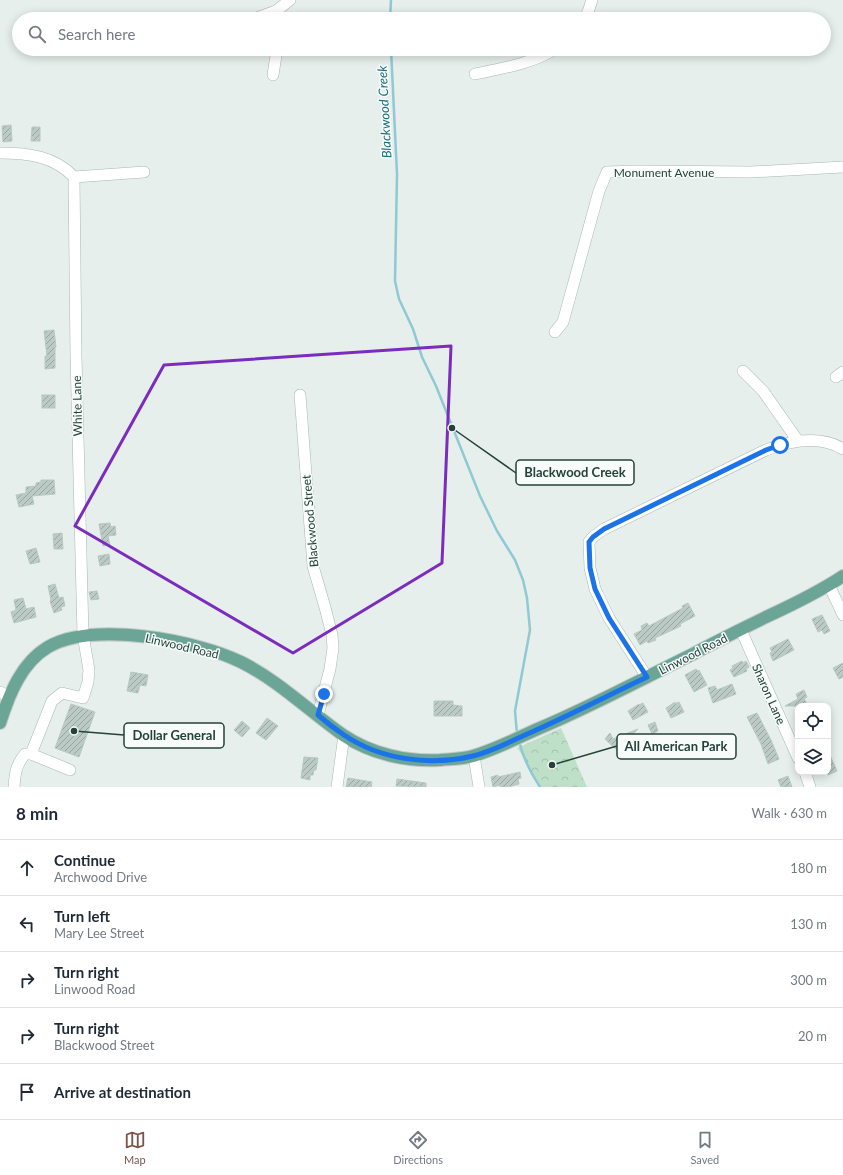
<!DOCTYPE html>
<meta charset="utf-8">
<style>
body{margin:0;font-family:Lato,sans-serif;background:#f2f2f3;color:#1f2937}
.controls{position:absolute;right:12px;bottom:12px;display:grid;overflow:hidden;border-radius:8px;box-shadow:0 2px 10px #0003}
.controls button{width:36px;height:36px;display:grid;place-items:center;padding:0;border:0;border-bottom:1px solid #e0e1e3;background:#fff;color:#1f2937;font:20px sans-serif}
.stop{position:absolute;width:12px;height:12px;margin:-9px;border:3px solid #1a73e8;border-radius:50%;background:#fff}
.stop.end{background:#1a73e8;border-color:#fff;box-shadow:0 1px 4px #0008}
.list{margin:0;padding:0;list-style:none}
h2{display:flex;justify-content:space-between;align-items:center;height:52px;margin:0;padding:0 16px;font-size:17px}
h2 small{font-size:13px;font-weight:400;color:#747a83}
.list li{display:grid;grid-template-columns:26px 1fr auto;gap:12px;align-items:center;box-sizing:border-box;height:56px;padding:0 16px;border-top:1px solid #e0e1e3}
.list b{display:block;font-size:15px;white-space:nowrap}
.list p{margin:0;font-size:13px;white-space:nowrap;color:#747a83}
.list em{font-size:13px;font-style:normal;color:#747a83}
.icon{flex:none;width:22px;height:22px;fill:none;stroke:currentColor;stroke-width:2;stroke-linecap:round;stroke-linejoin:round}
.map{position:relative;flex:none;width:843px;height:787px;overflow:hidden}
.search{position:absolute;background:#fff;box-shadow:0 2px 10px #0003;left:12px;right:12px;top:12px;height:44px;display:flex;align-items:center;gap:10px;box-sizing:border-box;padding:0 14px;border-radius:22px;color:#747a83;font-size:15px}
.sheet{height:332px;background:#fff}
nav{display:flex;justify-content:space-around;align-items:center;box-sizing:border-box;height:56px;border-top:1px solid #e0e1e3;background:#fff;font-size:11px;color:#747a83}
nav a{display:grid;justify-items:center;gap:2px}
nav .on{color:#7f5249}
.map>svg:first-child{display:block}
.park{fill:url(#park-crowns)}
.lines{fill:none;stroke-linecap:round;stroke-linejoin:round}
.stream{stroke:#8ec9d4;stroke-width:2.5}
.building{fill:url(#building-hatch);stroke:#b8c9c2}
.minor-casing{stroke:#a8b8b2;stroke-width:12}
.major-casing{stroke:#c2cac8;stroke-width:14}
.minor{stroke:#fff;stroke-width:11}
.major{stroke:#6aa596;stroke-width:12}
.route{stroke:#1a73e8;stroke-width:5}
.marked{fill:none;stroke:#7b2cbf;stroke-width:3;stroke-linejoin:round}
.labels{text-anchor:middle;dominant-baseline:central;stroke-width:3;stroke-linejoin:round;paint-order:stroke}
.street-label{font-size:12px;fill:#24423a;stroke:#f7fbf9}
.water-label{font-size:13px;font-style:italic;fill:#1c6f80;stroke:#f7fbf9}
.leader{fill:none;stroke:#24423a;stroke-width:1.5}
.callout-dot{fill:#24423a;stroke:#f7fbf9;stroke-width:1.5}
.callout{fill:#f7fbf9;stroke:#24423a;stroke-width:1.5}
.callout-label{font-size:13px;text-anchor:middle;font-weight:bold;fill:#24423a}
</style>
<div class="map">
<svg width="843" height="787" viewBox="0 0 843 787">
<defs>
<pattern id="park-crowns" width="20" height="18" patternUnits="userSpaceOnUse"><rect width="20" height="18" fill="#bfe0c8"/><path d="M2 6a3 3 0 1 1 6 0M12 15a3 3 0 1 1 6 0" fill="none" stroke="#a4c1ad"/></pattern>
<pattern id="building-hatch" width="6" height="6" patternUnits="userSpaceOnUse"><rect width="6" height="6" fill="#bbcac4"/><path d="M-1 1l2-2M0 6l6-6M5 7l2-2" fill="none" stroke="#98a6a0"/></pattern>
</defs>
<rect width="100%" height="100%" fill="#e6efeb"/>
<path class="park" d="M561,728L587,787H540C531,774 527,760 517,748Z"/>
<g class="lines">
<g class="stream">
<path d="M390,19L391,0"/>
<path d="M391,49L397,174L395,281L399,299L413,329L422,357L436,386L480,496L497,531L515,560L523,580L527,598L530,630L515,711L517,734"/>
<path d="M519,741C523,758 530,772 540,787"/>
</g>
</g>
<g class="building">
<path d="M11,125L12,141L3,142L2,126Z"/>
<path d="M32,127H40V141H31Z"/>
<path d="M54,330L56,347H55V368L45,369V356H47L44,331Z"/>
<rect x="42" y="395" width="13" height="13"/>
<path d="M41,480H54L55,494L32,496L34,504L19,507L16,495L26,493V487L36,486V483L41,482Z"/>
<path d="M110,523L111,527L115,526L116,535L108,536L110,545L103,546L99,524Z"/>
<path d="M62,533L63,549H54L53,534Z"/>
<path d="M36,548L40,562L30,564L26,551Z"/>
<path d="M109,554L110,564L100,566L98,556Z"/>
<path d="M55,584L59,598L63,597L65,606L61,607L62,610L54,613L50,601L51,600L48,586Z"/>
<path d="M97,591L99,599L91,600L89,592Z"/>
<path d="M23,598L26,609L34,607L36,617L14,623L11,612L16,610L14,600Z"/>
<path d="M688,603L695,616L680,624L681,626L655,638L656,640L648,643L647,641L640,645L634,634L642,630L641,626L647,623L649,626L683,608L682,606Z"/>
<path d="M822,615L830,631L824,634L822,630L818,632L812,619Z"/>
<path d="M788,639L794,650L773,661L770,653L772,652L770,648Z"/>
<path d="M742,661L743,663L746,661L749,667L746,669L747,671L734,677L730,670L733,668L732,666Z"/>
<path d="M843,663V677L839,679L833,668Z"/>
<path d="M696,669L698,671L699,670L707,685L694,692L685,675Z"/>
<path d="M131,672L148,675L146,686L140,685L138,693L127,691Z"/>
<path d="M732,684L736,694L713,703L708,688L715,686L717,690Z"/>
<path d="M804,690L807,697L804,699L808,706H785L798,699L796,694Z"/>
<path d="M434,701H453V705L462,706V716H434Z"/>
<path d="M675,702V704L679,702L684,712L671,718L666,708Z"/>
<path d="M643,703L648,712L633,720L628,711L639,704V705Z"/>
<path d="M71,704L95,712L79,757L55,748Z"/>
<path d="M757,713L771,740L779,759L768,764L761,744L747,717Z"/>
<path d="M267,718L278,726L266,740L256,733Z"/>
<path d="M242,721L250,728L242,737L234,730Z"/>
<path d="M655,722L658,731L652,734L648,725Z"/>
<path d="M638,729L625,742L621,739L616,745L619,752L605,739L610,733L613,739Z"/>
<path d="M828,751L837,771L828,775Z"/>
<path d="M304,757L318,758L316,770H314L313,775H310V780L301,778Z"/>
<path d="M520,772L521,778L518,779L519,784L508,787H500V785L493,787L491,777L498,775V777Z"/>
<path d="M788,776L792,787H781L778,780Z"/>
<path d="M348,778L372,782L371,787H346Z"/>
<path d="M397,779L426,783V787L396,786Z"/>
</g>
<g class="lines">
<g class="minor-casing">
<g id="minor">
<path d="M254,19L276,11L290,0"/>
<path d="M584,19L588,12L592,0"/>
<path d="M475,74C502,68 531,64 555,49"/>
<path d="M273,75L277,49"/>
<path d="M0,153C28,153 54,156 74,177L76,356L83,635L89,670L88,682L83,698L62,693L52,701L31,754H25C16,765 15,773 14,787"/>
<path d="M74,177L144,172"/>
<path d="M555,332L563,322L599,191L607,172L637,171L751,172L843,167"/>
<path d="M743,371L763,391L798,441"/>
<path d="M836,377L843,372"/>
<path d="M300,395L313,566L326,611L332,635L333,648L330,669L318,715"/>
<path d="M829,585L843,615"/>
<path d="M741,630L798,758"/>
<path d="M647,677L609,618L595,589L590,568L589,542L593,537L604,529L766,450C790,441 820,435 843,449"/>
<path d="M0,692L10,697"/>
<path d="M31,754L70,770"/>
<path d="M474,756L479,787"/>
<path d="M805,772L810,787"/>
<path d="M337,787L344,735"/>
</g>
</g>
<g class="major-casing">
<path id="major" d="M0,723C9,695 21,663 48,647C93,621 196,640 241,662C279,681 309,711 343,735C371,754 407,762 440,760C451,759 463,759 473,756C497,749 519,737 540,728C592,706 642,679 693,654C717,641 742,629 766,617C792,605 819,592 843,576"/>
</g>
<use href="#minor" class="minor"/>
<use href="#major" class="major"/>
</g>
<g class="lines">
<path class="route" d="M324,694L318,715C326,722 335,729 344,735C381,760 430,766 473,756C494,751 515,739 534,731C572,714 609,695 647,677L609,618L595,589L590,568L589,542L593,537L604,529L766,450L780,445"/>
</g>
<path class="marked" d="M451,346L442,563L293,653L75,526L164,365Z"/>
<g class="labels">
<g class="street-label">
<text x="664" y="172">Monument Avenue</text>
<text transform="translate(77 406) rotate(-91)">White Lane</text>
<text transform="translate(310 521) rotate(-95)">Blackwood Street</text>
<text transform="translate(182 646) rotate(13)">Linwood Road</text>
<text transform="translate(693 654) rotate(-27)">Linwood Road</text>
<text transform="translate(769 694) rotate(66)">Sharon Lane</text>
</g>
<g class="water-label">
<text transform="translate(384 112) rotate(-93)">Blackwood Creek</text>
</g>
</g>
<path class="leader" d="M452 428L516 473M74 731L124 735M552 765L617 746"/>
<g class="callout-dot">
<circle cx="452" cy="428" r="4"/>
<circle cx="74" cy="731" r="4"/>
<circle cx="552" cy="765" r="4"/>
</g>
<g class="callout">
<rect x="516" y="460" width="118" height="25" rx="4"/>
<rect x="124" y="723" width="100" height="25" rx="4"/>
<rect x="617" y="734" width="119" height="25" rx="4"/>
</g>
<g class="callout-label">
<text x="575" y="477">Blackwood Creek</text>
<text x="174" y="740">Dollar General</text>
<text x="676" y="751">All American Park</text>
</g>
</svg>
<div class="controls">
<button><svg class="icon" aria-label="locate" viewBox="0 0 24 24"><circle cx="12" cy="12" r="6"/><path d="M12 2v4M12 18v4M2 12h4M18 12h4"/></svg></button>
<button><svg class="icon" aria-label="layers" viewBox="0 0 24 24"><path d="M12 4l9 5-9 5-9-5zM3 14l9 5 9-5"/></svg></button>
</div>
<div class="stop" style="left:780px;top:445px"></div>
<div class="stop end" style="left:324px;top:694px"></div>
<div class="search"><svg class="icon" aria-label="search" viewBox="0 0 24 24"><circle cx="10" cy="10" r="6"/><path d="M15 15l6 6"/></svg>Search here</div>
</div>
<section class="sheet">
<h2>8 min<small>Walk · 630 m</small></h2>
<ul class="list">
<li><svg class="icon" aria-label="ahead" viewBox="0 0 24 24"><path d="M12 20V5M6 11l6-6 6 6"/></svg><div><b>Continue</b><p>Archwood Drive</p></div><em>180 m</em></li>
<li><svg class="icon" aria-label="left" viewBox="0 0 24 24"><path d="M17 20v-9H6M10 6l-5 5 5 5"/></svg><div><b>Turn left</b><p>Mary Lee Street</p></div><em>130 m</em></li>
<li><svg class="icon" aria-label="right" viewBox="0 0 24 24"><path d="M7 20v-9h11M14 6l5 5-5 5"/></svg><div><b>Turn right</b><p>Linwood Road</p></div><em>300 m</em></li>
<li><svg class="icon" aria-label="right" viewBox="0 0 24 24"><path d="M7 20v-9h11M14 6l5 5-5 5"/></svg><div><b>Turn right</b><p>Blackwood Street</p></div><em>20 m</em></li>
<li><svg class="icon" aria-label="arrive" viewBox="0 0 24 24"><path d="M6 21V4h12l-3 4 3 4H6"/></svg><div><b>Arrive at destination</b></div></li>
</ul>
</section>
<nav>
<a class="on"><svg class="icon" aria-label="map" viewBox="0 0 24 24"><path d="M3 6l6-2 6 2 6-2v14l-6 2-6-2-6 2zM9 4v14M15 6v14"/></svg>Map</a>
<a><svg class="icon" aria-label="directions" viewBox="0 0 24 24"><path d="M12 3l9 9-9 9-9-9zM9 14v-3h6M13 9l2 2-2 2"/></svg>Directions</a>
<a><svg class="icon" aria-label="saved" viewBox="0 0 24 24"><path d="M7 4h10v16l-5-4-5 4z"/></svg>Saved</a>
</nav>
